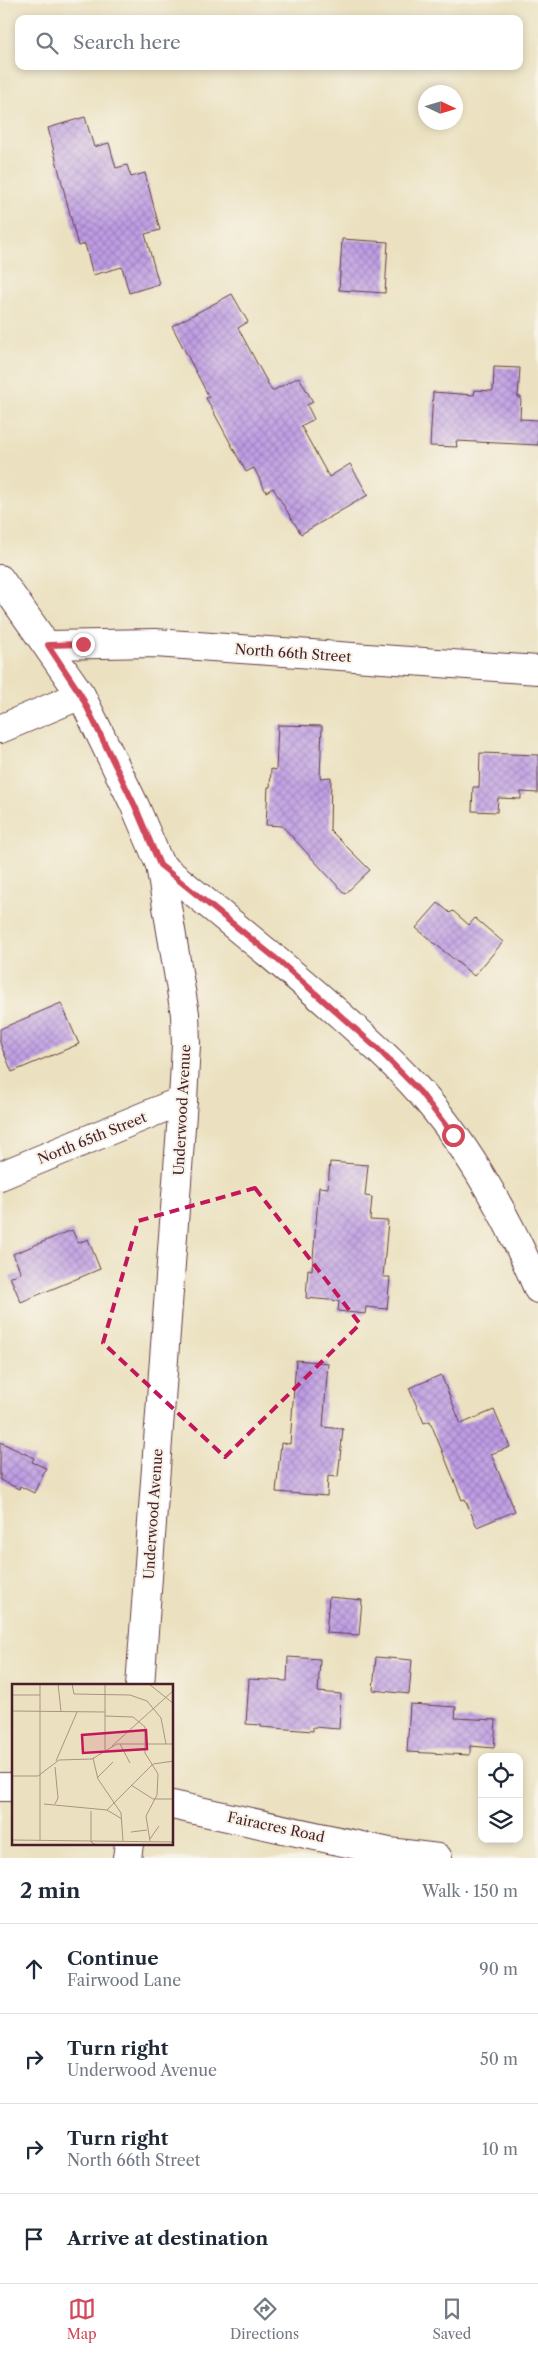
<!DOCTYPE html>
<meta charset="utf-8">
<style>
body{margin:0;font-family:"Libre Caslon Text",serif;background:#f2f2f3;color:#1f2937}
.controls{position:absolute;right:15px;bottom:15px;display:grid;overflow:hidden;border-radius:10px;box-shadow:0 2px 8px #0003}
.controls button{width:45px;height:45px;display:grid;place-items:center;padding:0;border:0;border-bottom:1px solid #e0e1e3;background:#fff;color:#1f2937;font:25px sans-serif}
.compass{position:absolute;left:418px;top:85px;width:45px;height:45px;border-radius:50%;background:#fff;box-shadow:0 2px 8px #0003;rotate:94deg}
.stop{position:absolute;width:15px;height:15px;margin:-11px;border:4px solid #d1495b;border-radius:50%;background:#fff}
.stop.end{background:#d1495b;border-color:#fff;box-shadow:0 1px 5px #0008}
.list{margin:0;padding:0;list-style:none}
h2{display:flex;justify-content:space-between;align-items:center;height:65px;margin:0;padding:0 20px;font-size:21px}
h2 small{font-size:16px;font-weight:400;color:#747a83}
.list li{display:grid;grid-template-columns:32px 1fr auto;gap:15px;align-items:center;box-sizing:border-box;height:90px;padding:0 20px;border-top:1px solid #e0e1e3}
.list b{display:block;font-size:19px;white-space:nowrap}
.list p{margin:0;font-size:16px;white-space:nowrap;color:#747a83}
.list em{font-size:16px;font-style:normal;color:#747a83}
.icon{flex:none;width:28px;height:28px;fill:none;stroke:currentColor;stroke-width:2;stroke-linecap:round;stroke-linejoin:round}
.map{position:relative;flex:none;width:538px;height:1858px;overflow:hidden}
.search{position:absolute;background:#fff;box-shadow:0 2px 8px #0003;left:15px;right:15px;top:15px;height:55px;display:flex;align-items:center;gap:12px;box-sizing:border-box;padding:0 18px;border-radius:10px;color:#747a83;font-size:19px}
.sheet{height:425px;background:#fff}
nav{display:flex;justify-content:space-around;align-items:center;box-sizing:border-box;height:70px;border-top:1px solid #e0e1e3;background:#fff;font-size:14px;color:#747a83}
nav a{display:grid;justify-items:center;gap:2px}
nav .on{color:#d1495b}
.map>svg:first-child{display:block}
.building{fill:url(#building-cross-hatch)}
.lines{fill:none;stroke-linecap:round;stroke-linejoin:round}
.street-casing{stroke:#623c41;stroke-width:30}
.secondary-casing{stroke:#623c41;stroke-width:30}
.street{stroke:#fff;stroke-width:28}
.secondary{stroke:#fff;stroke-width:28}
.route{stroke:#d1495b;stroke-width:6}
.marked{fill:none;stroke:#c2185b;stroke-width:4;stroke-dasharray:10 6;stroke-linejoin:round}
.labels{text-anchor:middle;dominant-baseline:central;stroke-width:4;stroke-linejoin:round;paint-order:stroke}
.street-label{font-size:14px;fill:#4a1f2b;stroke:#f7f3e8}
.inset-road{fill:none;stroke:#ab9384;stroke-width:1}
.view{fill:#c2185b;fill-opacity:0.15;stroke:#c2185b;stroke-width:2.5}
.inset-edge{fill:none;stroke:#4a1f2b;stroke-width:2.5}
</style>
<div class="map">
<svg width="538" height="1858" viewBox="0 0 538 1858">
<defs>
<pattern id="building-cross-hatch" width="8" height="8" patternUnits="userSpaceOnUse" patternTransform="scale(1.25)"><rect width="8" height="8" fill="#be9ce4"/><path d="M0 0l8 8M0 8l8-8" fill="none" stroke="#9c7fb9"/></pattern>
</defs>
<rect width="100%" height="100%" fill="#f7f3e8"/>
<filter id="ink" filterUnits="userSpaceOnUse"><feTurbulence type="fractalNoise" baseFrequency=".02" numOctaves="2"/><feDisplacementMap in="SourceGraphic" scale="10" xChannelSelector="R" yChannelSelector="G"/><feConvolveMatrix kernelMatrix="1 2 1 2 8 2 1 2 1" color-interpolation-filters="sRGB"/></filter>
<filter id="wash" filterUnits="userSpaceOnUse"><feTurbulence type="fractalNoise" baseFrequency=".0096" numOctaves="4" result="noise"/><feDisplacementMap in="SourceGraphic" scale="20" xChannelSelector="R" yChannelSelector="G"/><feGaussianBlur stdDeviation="1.12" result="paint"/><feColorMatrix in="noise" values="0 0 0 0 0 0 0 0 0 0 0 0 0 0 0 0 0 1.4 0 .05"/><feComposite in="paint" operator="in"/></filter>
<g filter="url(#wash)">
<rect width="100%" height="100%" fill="#ebe1c0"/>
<g id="blocks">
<g class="building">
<path d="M85,117L94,147L109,143L116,168L127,165L131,177L145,173L160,230L145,234L159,284L129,293L122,267L93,275L85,244L78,246L48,128Z"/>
<path d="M342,239L388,242L385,293L339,290Z"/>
<path d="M232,294L248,322L238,328L272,391L299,377L313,402L307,405L314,419L301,426L329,477L350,464L368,495L301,534L273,488L266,492L254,468L246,472L206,398L209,397L172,326Z"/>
<path d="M494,367L520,368L518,397H521L520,419L538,420V445L456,441L457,447L430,446L433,392L474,395L475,390L493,391Z"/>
<path d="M278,725L322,726L320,778L331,777L330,830L370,870L345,894L282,826L266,825L268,787H270L271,769L276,770Z"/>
<path d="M480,753L538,755V793L521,792V799L498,798L497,812L472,811L473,787H479Z"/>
<path d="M438,903L450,913L453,911L469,925L475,918L503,942L474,976L416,928Z"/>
<path d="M61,1003L79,1044L12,1072L0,1043V1029Z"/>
<path d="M330,1162L368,1165L365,1196L372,1197L370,1220L388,1221L383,1277H390L387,1309L366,1307L365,1314L338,1311L339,1301L306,1298L308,1269L312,1270L319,1187L328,1188Z"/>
<path d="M72,1230L78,1243L88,1239L100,1269L21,1302L10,1277L21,1273L13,1254Z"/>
<path d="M296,1360L328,1363L323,1427L343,1429L338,1477L328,1476L327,1496L276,1492L281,1443L290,1444Z"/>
<path d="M441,1375L461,1424L494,1410L510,1447L491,1454L515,1511L477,1527L465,1499L462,1500L430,1421L424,1423L409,1388Z"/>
<path d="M0,1442L34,1458L32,1462L46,1468L34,1493L20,1486L19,1489L0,1480Z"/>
<path d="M329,1597L362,1600L359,1635L326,1633Z"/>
<path d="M288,1657L320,1659L318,1692L341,1694L339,1729L313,1727V1731L261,1727V1725L246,1724L249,1679L287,1681Z"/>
<path d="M376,1657L412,1660L409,1694L373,1690Z"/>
<path d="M410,1704L456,1707L455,1718L496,1720L494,1748L470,1746V1755L407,1752Z"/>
</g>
</g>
</g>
<g filter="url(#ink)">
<use href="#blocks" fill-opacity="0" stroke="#623c41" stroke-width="1"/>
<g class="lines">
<g class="street-casing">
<g id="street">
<path d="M0,729L81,695"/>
<path d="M160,865C217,911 274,957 329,1005C360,1033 392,1060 420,1092C469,1147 510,1221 538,1289"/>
<path d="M0,1176L183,1100"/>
<path d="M0,1787H14"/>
<path d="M172,1805L389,1852L438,1858"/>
</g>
</g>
<g class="secondary-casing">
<g id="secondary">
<path d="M0,579L81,695L135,806L160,865L185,1014L186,1045L183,1100L140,1686"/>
<path d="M48,645L155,643L538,670"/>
<path d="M127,1858L129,1844"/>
</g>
</g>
<use href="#street" class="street"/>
<use href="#secondary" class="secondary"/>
</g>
</g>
<g class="lines" filter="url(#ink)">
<path class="route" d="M83,644L48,645L81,695L135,806L160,865L279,961L379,1050L420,1092L453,1135"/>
</g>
<path class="marked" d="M255,1188L360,1324L225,1457L103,1343L138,1221Z"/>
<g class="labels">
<g class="street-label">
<text transform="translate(293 653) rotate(4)">North 66th Street</text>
<text transform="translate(182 1110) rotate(-87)">Underwood Avenue</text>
<text transform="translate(92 1138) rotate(-22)">North 65th Street</text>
<text transform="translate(153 1514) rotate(-86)">Underwood Avenue</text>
<text transform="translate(276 1827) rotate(12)">Fairacres Road</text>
</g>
</g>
<g transform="translate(12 1684)">
<rect width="161" height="161" fill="#ebe1c0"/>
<path class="inset-road" d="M46,0L49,27M60,0L62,10L118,11L135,17L149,34L154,60M93,0V66M137,0L162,20M0,11H28M0,27L93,28M93,32L121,33L133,43V69L146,90L145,111L134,132L138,157M108,60L118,79M100,62L162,6M81,74L86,95L109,129L111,157M44,77L65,28M0,92H26L47,76L80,75L105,60H162M85,94L101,78M119,101L141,115H162M32,120L95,126L141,80L162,77M43,120L46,114L43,83M95,126L110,135M79,127V158L84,161M119,148L135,146M138,155L147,142M0,156L162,158M28,157V0"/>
<path class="view" d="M134,46L135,65L71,69L70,51Z"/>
<rect width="161" height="161" class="inset-edge"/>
</g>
</svg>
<div class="controls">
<button><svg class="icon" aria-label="locate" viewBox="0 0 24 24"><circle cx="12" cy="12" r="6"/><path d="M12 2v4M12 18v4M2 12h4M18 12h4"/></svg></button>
<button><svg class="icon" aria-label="layers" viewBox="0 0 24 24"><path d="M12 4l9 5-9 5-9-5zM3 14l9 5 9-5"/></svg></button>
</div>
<svg class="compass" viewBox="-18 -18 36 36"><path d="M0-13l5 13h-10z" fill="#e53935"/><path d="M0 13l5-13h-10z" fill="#747a83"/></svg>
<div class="stop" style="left:453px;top:1135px"></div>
<div class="stop end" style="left:83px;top:644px"></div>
<div class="search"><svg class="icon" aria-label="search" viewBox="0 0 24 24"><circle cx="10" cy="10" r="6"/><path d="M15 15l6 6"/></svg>Search here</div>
</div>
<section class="sheet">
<h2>2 min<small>Walk · 150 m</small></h2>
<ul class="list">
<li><svg class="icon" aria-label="ahead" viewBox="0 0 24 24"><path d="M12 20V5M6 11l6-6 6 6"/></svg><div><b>Continue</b><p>Fairwood Lane</p></div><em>90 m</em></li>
<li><svg class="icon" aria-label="right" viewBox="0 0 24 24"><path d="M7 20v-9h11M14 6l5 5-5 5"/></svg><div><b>Turn right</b><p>Underwood Avenue</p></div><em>50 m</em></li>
<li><svg class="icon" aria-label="right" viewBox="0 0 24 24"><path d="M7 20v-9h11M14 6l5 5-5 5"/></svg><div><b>Turn right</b><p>North 66th Street</p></div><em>10 m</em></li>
<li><svg class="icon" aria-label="arrive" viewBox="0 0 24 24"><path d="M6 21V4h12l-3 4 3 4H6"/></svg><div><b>Arrive at destination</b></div></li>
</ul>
</section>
<nav>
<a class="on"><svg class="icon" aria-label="map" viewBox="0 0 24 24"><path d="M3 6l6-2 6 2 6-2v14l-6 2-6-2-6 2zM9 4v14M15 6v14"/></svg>Map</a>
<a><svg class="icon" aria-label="directions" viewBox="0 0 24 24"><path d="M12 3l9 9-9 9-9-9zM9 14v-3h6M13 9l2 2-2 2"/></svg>Directions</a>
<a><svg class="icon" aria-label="saved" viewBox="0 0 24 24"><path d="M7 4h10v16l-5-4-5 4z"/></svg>Saved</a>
</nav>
